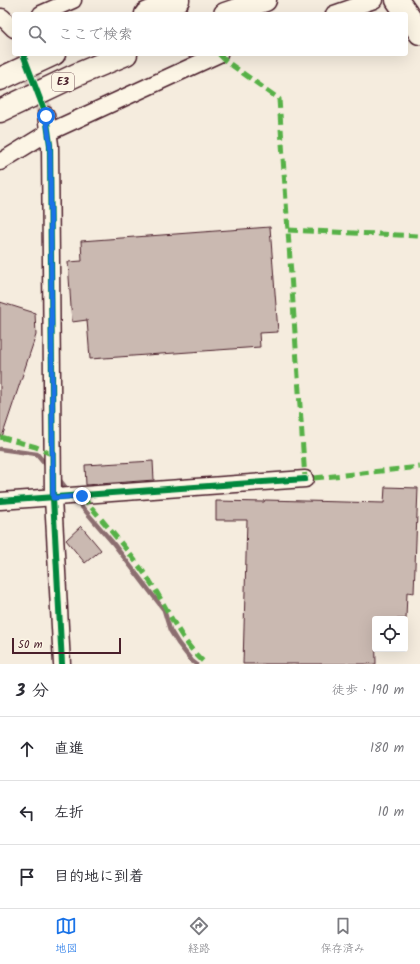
<!DOCTYPE html>
<html lang="ja">
<meta charset="utf-8">
<style>
body{margin:0;font-family:Kalam,"Klee One",sans-serif;background:#f7f7f7;color:#2b2b33}
.controls{position:absolute;right:12px;bottom:12px;display:grid;overflow:hidden;border-radius:4px;box-shadow:0 4px 16px #0002}
.controls button{width:36px;height:36px;display:grid;place-items:center;padding:0;border:0;border-bottom:1px solid #e1e1e2;background:#fff;color:#2b2b33;font:20px sans-serif}
.scale{position:absolute;left:12px;bottom:10px;width:109px;box-sizing:border-box;padding-left:4px;border:2px solid #4a1f2b;border-top:0;font-size:11px;line-height:14px;white-space:nowrap;color:#4a1f2b;-webkit-text-stroke:3px #fcf5e5;paint-order:stroke}
.stop{position:absolute;width:12px;height:12px;margin:-9px;border:3px solid #1a73e8;border-radius:50%;background:#fff}
.stop.end{background:#1a73e8;border-color:#fff;box-shadow:0 1px 4px #0008}
.list{margin:0;padding:0;list-style:none}
h2{display:flex;justify-content:space-between;align-items:center;height:52px;margin:0;padding:0 16px;font-size:17px}
h2 small{font-size:13px;font-weight:400;color:#7c7c81}
.list li{display:grid;grid-template-columns:26px 1fr auto;gap:12px;align-items:center;box-sizing:border-box;height:64px;padding:0 16px;border-top:1px solid #e1e1e2}
.list b{display:block;font-size:15px;white-space:nowrap}
.list em{font-size:13px;font-style:normal;color:#7c7c81}
.icon{flex:none;width:22px;height:22px;fill:none;stroke:currentColor;stroke-width:2;stroke-linecap:round;stroke-linejoin:round}
.map{position:relative;flex:none;width:420px;height:664px;overflow:hidden}
.search{position:absolute;background:#fff;box-shadow:0 4px 16px #0002;left:12px;right:12px;top:12px;height:44px;display:flex;align-items:center;gap:10px;box-sizing:border-box;padding:0 14px;border-radius:4px;color:#7c7c81;font-size:15px}
.sheet{height:244px;background:#fff}
nav{display:flex;justify-content:space-around;align-items:center;box-sizing:border-box;height:56px;border-top:1px solid #e1e1e2;background:#fff;font-size:11px;color:#7c7c81}
nav a{display:grid;justify-items:center;gap:2px}
nav .on{color:#1a73e8}
.map>svg:first-child{display:block}
.lines{fill:none;stroke-linecap:round;stroke-linejoin:round}
.stream{stroke:#8c6e70;stroke-width:4.5}
.building{fill:#cab9b1;stroke:#4a1f2b}
.street-tunnel{stroke:#d3c3ba;stroke-width:16;stroke-dasharray:16 8;stroke-linecap:butt}
.street-casing{stroke:#4a1f2b;stroke-width:19}
.secondary-casing{stroke:#4a1f2b;stroke-width:25}
.highway-casing{stroke:#4a1f2b;stroke-width:25}
.street{stroke:#fcf5e5;stroke-width:16}
.secondary{stroke:#fcf5e5;stroke-width:22}
.highway{stroke:#fcf5e5;stroke-width:22}
.quiet{stroke:#57b146;stroke-width:5;stroke-dasharray:10 5;stroke-linecap:butt}
.cycleway-casing{stroke:#fcf5e5;stroke-width:8}
.cycleway{stroke:#00873e;stroke-width:6}
.route{stroke:#1a73e8;stroke-width:5}
.labels{text-anchor:middle;dominant-baseline:central;stroke-width:3;stroke-linejoin:round;paint-order:stroke}
.shield{fill:#fcf5e5;stroke:#7f5f63;stroke-width:1}
.shield-label{font-size:11px;font-weight:bold;fill:#4a1f2b}
</style>
<div class="map">
<svg width="420" height="664" viewBox="0 0 420 664">
<rect width="100%" height="100%" fill="#f5ecde"/>
<filter id="ink" filterUnits="userSpaceOnUse"><feTurbulence type="fractalNoise" baseFrequency=".025" numOctaves="2"/><feDisplacementMap in="SourceGraphic" scale="8" xChannelSelector="R" yChannelSelector="G"/><feConvolveMatrix kernelMatrix="1 2 1 2 8 2 1 2 1" color-interpolation-filters="sRGB"/></filter>
<g filter="url(#ink)">
<g class="lines">
<g class="stream">
<path d="M0,449L37,454L48,467"/>
<path d="M58,478L70,493"/>
<path d="M76,500L113,543L164,610L170,630L178,643L192,661L196,664"/>
</g>
</g>
<g class="building">
<path d="M270,227L278,332L259,333L260,347L90,359L87,320L72,322L68,262L82,261L81,241Z"/>
<path d="M0,302L35,313L36,335L2,437H0Z"/>
<path d="M153,461L154,480L86,485L85,465Z"/>
<path d="M385,487L418,488L414,593L407,592L406,619H375L376,664H243L247,520H216V501L264,502L265,500L384,503Z"/>
<path d="M81,526L101,550L85,563L66,540Z"/>
</g>
<g class="lines">
<path class="street-tunnel" d="M23,54L46,115"/>
<g class="street-casing">
<g id="street">
<path d="M41,14L73,0"/>
<path d="M334,14L374,0"/>
<path d="M0,17H2L14,29"/>
<path d="M46,115L50,145L53,498L62,664"/>
<path d="M0,162L47,133L219,54"/>
<path d="M0,501L305,479"/>
</g>
</g>
<g class="secondary-casing">
<path id="secondary" d="M397,0L420,33"/>
</g>
<g class="highway-casing">
<g id="highway">
<path d="M146,14L178,0"/>
<path d="M225,14L265,0"/>
<path d="M0,79L54,54"/>
<path d="M0,111L76,75L126,54"/>
</g>
</g>
<use href="#street" class="street"/>
<use href="#secondary" class="secondary"/>
<use href="#highway" class="highway"/>
<g class="quiet">
<path d="M219,54L226,61L279,99L305,479L420,467"/>
<path d="M288,230L420,236"/>
<path d="M0,437L36,447L53,455"/>
<path d="M82,496C105,524 129,551 149,580C168,608 180,642 206,664"/>
</g>
<g class="cycleway-casing">
<g id="cycleway">
<path d="M23,54L46,115L50,145L53,498L62,664"/>
<path d="M0,501L305,479"/>
</g>
</g>
<use href="#cycleway" class="cycleway"/>
</g>
</g>
<g class="lines" filter="url(#ink)">
<path class="route" d="M46,116L50,145L53,498L82,496"/>
</g>
<g class="labels">
<rect class="shield" x="52" y="73" width="22" height="18" rx="3"/>
<g class="shield-label">
<text x="63" y="82">E3</text>
</g>
</g>
</svg>
<div class="controls">
<button><svg class="icon" aria-label="locate" viewBox="0 0 24 24"><circle cx="12" cy="12" r="6"/><path d="M12 2v4M12 18v4M2 12h4M18 12h4"/></svg></button>
</div>
<div class="scale">50 m</div>
<div class="stop" style="left:46px;top:116px"></div>
<div class="stop end" style="left:82px;top:496px"></div>
<div class="search"><svg class="icon" aria-label="search" viewBox="0 0 24 24"><circle cx="10" cy="10" r="6"/><path d="M15 15l6 6"/></svg>ここで検索</div>
</div>
<section class="sheet">
<h2>3 分<small>徒歩 · 190 m</small></h2>
<ul class="list">
<li><svg class="icon" aria-label="ahead" viewBox="0 0 24 24"><path d="M12 20V5M6 11l6-6 6 6"/></svg><div><b>直進</b></div><em>180 m</em></li>
<li><svg class="icon" aria-label="left" viewBox="0 0 24 24"><path d="M17 20v-9H6M10 6l-5 5 5 5"/></svg><div><b>左折</b></div><em>10 m</em></li>
<li><svg class="icon" aria-label="arrive" viewBox="0 0 24 24"><path d="M6 21V4h12l-3 4 3 4H6"/></svg><div><b>目的地に到着</b></div></li>
</ul>
</section>
<nav>
<a class="on"><svg class="icon" aria-label="map" viewBox="0 0 24 24"><path d="M3 6l6-2 6 2 6-2v14l-6 2-6-2-6 2zM9 4v14M15 6v14"/></svg>地図</a>
<a><svg class="icon" aria-label="directions" viewBox="0 0 24 24"><path d="M12 3l9 9-9 9-9-9zM9 14v-3h6M13 9l2 2-2 2"/></svg>経路</a>
<a><svg class="icon" aria-label="saved" viewBox="0 0 24 24"><path d="M7 4h10v16l-5-4-5 4z"/></svg>保存済み</a>
</nav>
